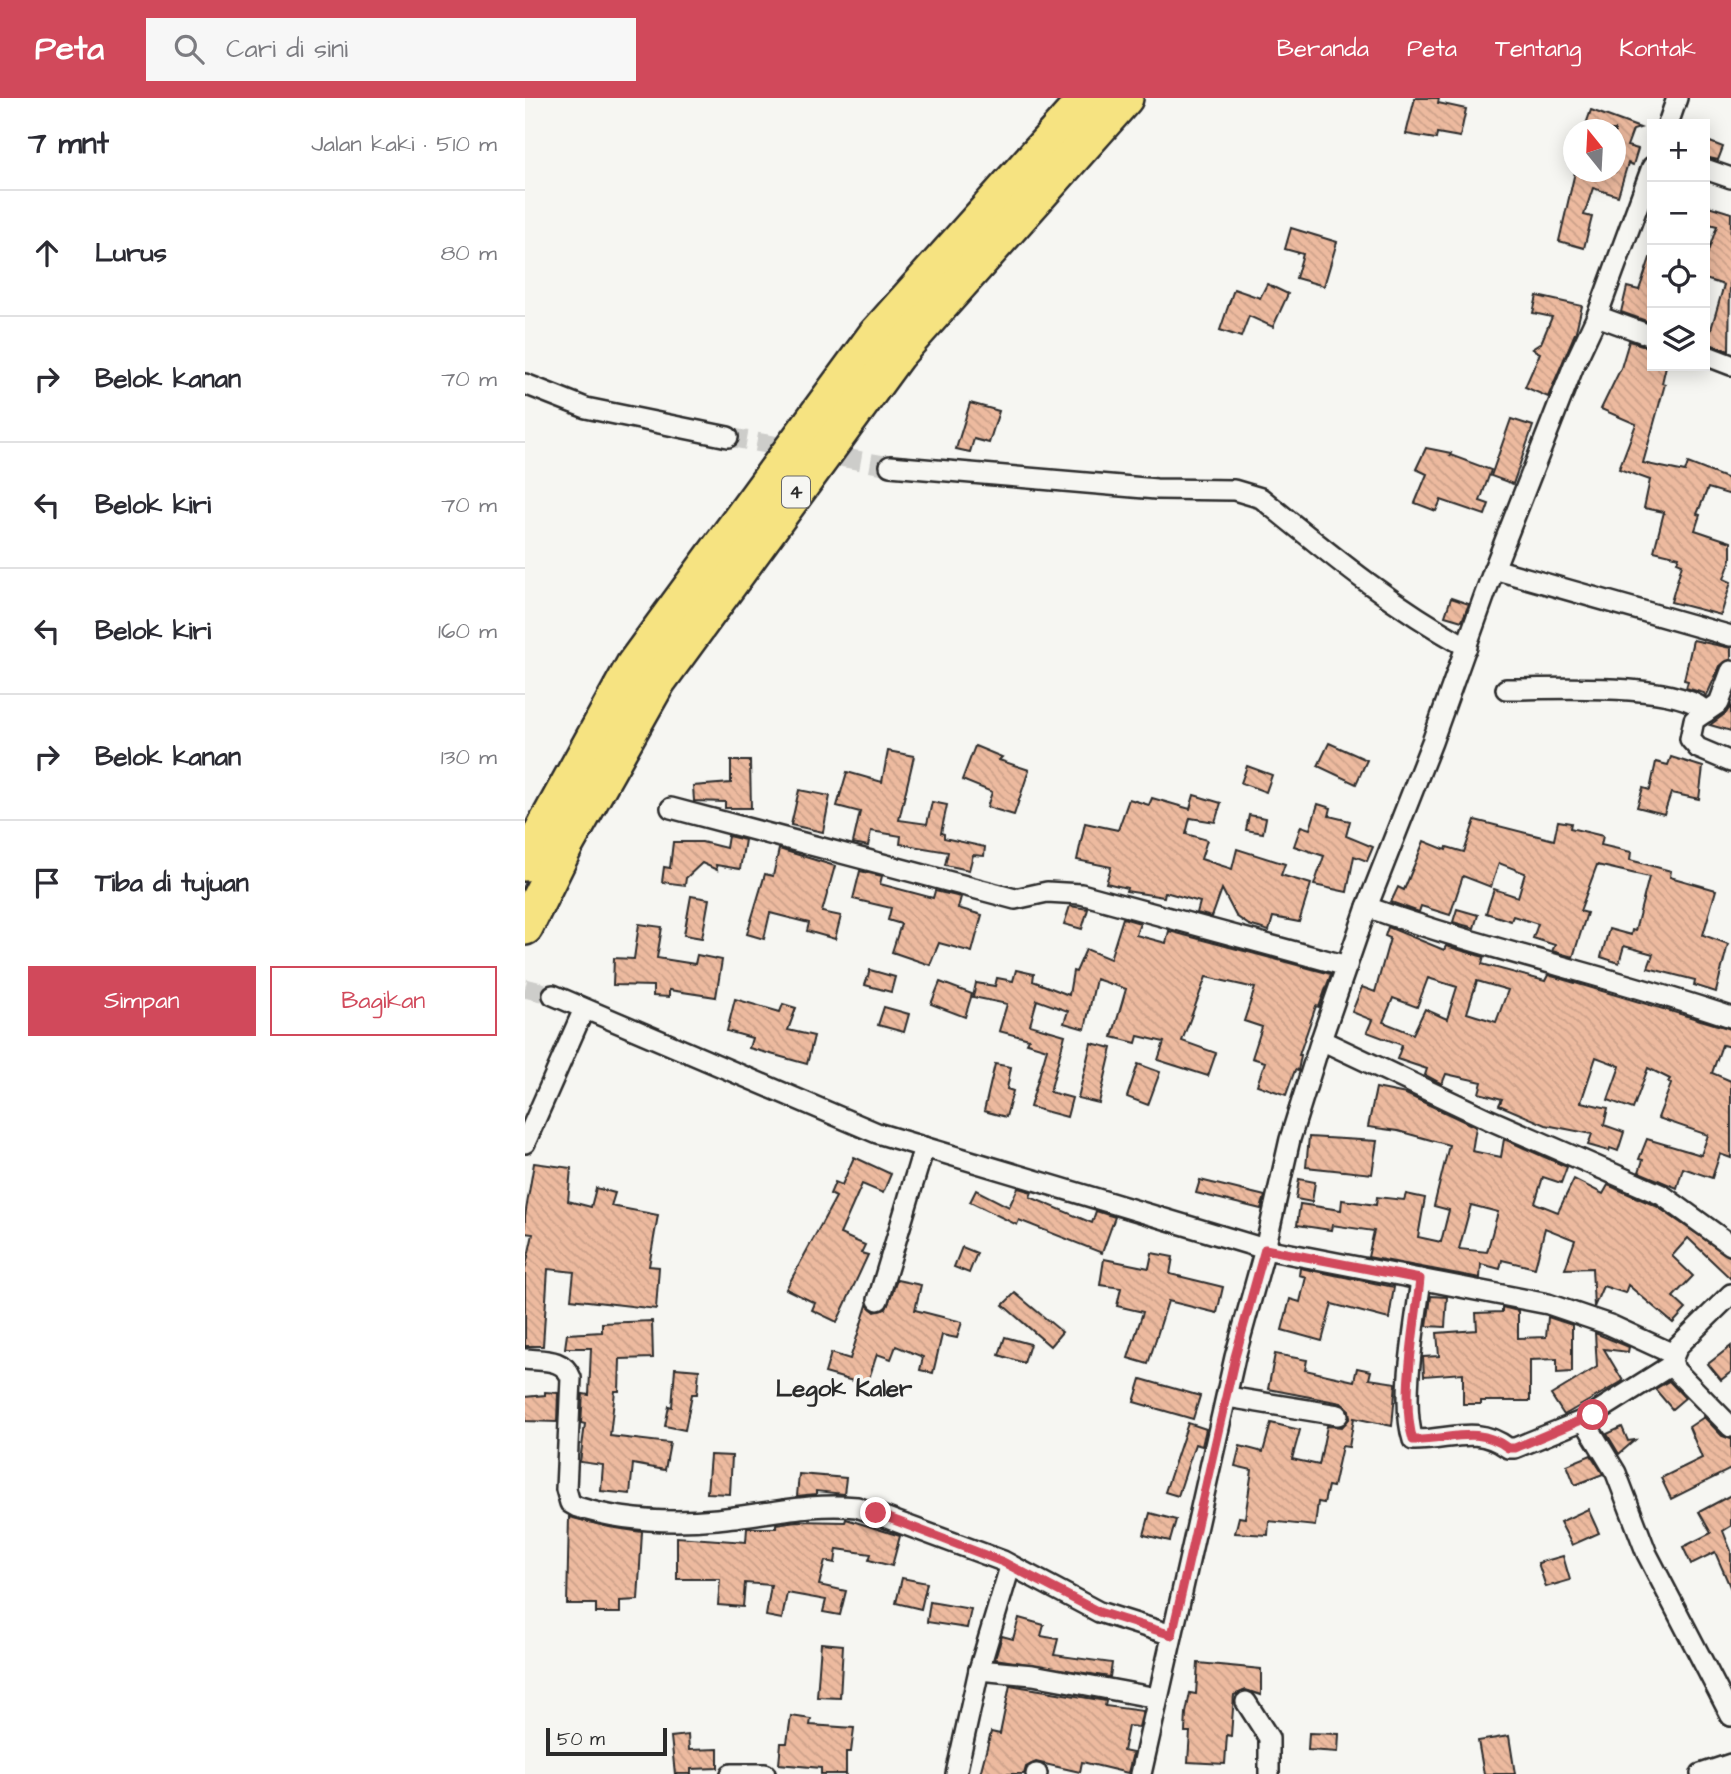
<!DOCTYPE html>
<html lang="id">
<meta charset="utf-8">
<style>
body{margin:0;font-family:"Architects Daughter",sans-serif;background:#f7f7f7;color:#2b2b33}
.controls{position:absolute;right:21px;top:21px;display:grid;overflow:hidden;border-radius:0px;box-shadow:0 4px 18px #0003}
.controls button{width:63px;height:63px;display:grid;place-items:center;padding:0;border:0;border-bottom:2px solid #e1e1e2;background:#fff;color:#2b2b33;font:35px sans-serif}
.compass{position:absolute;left:1038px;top:21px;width:63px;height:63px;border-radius:50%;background:#fff;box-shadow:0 4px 18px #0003;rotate:342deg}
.scale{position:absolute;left:21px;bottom:18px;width:121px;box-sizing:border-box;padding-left:7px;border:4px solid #2b2b2b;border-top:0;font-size:19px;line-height:24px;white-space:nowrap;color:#2b2b2b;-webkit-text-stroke:5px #f6f6f2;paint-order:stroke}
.stop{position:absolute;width:21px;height:21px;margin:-16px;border:5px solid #d1495b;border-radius:50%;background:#fff}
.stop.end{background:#d1495b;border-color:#fff;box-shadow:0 2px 7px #0008}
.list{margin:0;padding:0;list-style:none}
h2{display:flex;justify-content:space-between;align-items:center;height:91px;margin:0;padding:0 28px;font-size:30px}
h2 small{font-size:23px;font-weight:400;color:#7c7c81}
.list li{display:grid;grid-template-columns:46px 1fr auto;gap:21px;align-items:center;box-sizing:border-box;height:126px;padding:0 28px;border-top:2px solid #e1e1e2}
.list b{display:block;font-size:26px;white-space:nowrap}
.list em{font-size:23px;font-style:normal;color:#7c7c81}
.actions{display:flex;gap:14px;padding:21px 28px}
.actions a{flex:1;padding:16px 0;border:2px solid #d1495b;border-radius:0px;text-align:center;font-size:24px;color:#d1495b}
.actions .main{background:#d1495b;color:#fff}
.icon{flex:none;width:38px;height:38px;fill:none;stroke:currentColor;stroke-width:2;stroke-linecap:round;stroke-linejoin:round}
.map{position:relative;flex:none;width:1206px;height:1676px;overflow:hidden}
header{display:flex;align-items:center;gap:42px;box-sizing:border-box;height:98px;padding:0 35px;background:#d1495b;color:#fff}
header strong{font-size:33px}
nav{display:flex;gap:38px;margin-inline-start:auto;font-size:24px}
.search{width:490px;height:63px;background:#f7f7f7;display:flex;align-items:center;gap:18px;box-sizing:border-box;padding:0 24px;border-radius:0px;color:#7c7c81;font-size:26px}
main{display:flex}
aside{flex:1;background:#fff}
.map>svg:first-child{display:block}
.building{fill:url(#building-back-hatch);stroke:#2b2b2b;stroke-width:2;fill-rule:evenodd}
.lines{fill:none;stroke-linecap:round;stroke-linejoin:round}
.minor-tunnel{stroke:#cdcdca;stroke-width:19;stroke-dasharray:19 10;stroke-linecap:butt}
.minor-casing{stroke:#2b2b2b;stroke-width:24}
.motorway-casing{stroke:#2b2b2b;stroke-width:40}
.minor{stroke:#f6f6f2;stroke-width:19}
.motorway{stroke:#f6e381;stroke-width:35}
.route{stroke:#d1495b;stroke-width:9}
.labels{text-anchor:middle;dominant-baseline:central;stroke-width:7;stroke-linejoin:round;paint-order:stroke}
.shield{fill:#f6f6f2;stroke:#686867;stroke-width:2}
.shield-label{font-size:19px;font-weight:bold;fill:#2b2b2b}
.quarter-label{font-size:24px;font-weight:bold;fill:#2b2b2b;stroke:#f6f6f2}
</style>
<header>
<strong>Peta</strong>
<div class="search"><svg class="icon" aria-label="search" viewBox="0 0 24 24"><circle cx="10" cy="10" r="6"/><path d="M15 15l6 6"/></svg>Cari di sini</div>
<nav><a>Beranda</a><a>Peta</a><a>Tentang</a><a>Kontak</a></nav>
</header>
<main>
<aside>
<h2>7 mnt<small>Jalan kaki · 510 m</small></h2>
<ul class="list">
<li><svg class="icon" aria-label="ahead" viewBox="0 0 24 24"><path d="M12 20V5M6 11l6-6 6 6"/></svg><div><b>Lurus</b></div><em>80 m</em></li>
<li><svg class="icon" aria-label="right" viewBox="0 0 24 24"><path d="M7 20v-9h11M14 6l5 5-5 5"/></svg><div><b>Belok kanan</b></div><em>70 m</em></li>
<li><svg class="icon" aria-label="left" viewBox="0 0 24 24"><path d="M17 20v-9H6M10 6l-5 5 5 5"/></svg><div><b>Belok kiri</b></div><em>70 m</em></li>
<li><svg class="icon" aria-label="left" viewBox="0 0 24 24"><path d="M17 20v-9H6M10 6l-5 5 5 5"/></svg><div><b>Belok kiri</b></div><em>160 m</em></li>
<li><svg class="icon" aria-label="right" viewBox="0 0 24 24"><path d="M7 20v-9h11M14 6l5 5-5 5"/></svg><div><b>Belok kanan</b></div><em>130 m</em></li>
<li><svg class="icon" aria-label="arrive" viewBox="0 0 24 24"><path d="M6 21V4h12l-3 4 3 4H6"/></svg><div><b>Tiba di tujuan</b></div></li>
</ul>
<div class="actions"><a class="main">Simpan</a><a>Bagikan</a></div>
</aside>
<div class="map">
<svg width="1206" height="1676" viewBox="0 0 1206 1676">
<defs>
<pattern id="building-back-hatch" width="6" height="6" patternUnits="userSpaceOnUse" patternTransform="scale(1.75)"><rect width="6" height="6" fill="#edba9f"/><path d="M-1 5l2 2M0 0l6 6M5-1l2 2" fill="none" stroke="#cba089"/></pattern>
</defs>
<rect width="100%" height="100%" fill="#f6f6f2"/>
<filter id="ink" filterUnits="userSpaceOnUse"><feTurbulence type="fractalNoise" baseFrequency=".0143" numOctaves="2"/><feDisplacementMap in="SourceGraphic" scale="14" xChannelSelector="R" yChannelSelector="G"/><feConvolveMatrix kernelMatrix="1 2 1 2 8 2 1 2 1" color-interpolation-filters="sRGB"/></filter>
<g filter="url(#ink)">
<g class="building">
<path d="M890,0H914L913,5L941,11L935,39L912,35L911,41L881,36Z"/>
<path d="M1066,12L1115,30L1108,32L1102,48L1113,51L1108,67L1103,65L1093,98L1068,90L1059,117L1067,119L1059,150L1034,143L1050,74H1090V32H1059Z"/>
<path d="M1180,42L1198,49L1193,62L1180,59Z"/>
<path d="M1180,107L1206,115L1204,253L1182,245L1199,187L1180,181V162L1192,128L1180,125Z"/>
<path d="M766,130L812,144L799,188L771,180L778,156L760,151Z"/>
<path d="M1125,160H1127V225L1096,214L1102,189L1114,192Z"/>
<path d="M742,186L763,196L748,229L724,218L716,239L695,232L709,191L735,200Z"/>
<path d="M1012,198L1057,208L1051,233L1023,299L1000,289L1015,255L1007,251L1016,245L1027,219L1008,215Z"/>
<path d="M1104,243L1127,250V268H1141L1137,285L1140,286L1118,365L1160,374L1163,365L1206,382V397L1183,390L1172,416L1175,417L1170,432L1206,444V461L1199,481L1206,484L1196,517L1146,504L1157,466L1152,464L1154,459L1129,453L1139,414L1119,410L1125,382L1094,371L1111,326L1076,311L1096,270Z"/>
<path d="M445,305L474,313L464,345L449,341L445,354L431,351Z"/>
<path d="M986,321L1008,328L988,386L966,378Z"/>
<path d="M901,350L926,355L925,357L966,372L955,403L964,406L960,417L916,402L911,413L890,405L902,376L891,371Z"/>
<path d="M926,500L944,506L937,523L920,518Z"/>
<path d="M1168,542L1206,550V561L1195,568L1181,599L1179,595L1161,590L1163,583L1159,582Z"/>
<path d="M1206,608V633L1185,627L1201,615Z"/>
<path d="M804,645L842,662L831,686L793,668Z"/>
<path d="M450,648L477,659L474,662L504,672L489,717L462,709L467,694L437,682Z"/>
<path d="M363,653L389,658L374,722L402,726L407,704L422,707L416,735L419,736V740L460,749L459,758L448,757L444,772L420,767L423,754L375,746L376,738L346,733L343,748L328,745L335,714L312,708L322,674L357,684Z"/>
<path d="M1146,659L1178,669L1174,701L1146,695L1139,716L1112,709L1118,690L1125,692L1131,664L1143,667Z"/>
<path d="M206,663H225L226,710H200V704L169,703L168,688L206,685Z"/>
<path d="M722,668L747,677L741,694L716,685Z"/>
<path d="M274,692L305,698L298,734L266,727Z"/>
<path d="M669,697L696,705L690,724L665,720L661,736L682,742L676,761L707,771L712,751L760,766L756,777L786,786L774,824L748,819L744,833L724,827L711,818L697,791L687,819L672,815L675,804L640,794L639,799L601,793L602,790L581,785L586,769L552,762L560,725L593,732L604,701L624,707L627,700L665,711Z"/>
<path d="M793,706L806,710L804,718L825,723L821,738L848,749L842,763L829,758L822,794L789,787L799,758L769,748L776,728L785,731Z"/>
<path d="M724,717L741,720L738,735L721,732Z"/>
<path d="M950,722L1029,742L1033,723L1046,725L1045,730L1078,738L1076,747L1106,754L1105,762L1146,773L1145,779L1191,792L1178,837L1203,846L1191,894L1169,887L1170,882L1123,870L1128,856L1099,848L1094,865L1076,859L1084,831L1106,837L1107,832L1110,833L1124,779L1072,767L1055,813L1062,815L1048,859L1027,853L1030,847L1008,840L1013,826L988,818L986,823L961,815L969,791L993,799L1000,775L974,765L966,789L938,778L925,817L896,808L894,814L866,804L873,789L879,792L899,743L921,752L922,749L939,754Z"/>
<path d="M203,738L220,742L215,771L191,767L192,772L177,765L161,780L160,787L137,784L139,769L145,770L148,744H177L201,750Z"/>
<path d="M254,751L310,768L297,814L316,818L310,841L282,833L284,825L245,815L239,841L222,836L240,776L248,778Z"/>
<path d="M335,773L357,778L355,786L408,800L410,793L436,799L433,810L457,817L447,854L414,845L405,867L367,854L376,826L363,822L366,810L328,801Z"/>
<path d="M166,798L184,801L177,840L159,837Z"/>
<path d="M545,808L563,811L557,831L539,826Z"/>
<path d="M932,811L953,817L949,830L928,824Z"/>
<path d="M598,820L615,825L611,837L641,845L644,833L806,876L794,909L791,908L774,957H776L773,973L770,972L761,997L732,987L740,964L727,960L737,929L719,923L730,890L681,879L657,943L691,955L683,978L633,962L639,944L613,938L611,945L587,939L601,891L571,881L560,931L539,925L543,913L512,902L505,927L540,937L525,994L547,1000L542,1019L505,1009L522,951L502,945L504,941L474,933L482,906L448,899L451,885L470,888L472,880L488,883L491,872L509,876L508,883L544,897L548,873L551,874L561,851L585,861Z"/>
<path d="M114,826L137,829L132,860L170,866L172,857L197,862L191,899L144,892V899L128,898V888L88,887L89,860L109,861Z"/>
<path d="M863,829L919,852L921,848L959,859L957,866L1020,883L1023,877L1206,931V949L1197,947L1187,975L1206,983V1060L1195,1056L1187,1080L1158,1070L1152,1090L1114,1074L1118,1062L1114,1061L1122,1041L1176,1057L1183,1037L1133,1020L1146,986L1143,984L1145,981L1123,970L1108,1011L1083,1002L1095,968L1071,959L1056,1004L1083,1010L1079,1027L1099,1034L1093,1053L1085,1050L1084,1053L1063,1047L1067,1036L1021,1027L974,1007L977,1001L954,995L957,984L921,976L917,986L900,977L902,971L872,961L877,947L842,934L847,922L827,914L837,889L850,894L865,840L860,838ZM903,880L932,889L922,921L900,911L888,936L858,924L868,900L892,909ZM952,883L983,892L971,924L942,915Z"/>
<path d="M345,872L370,879L366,894L340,887Z"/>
<path d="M415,884L447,896L440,919L406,906Z"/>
<path d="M210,901L255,914L258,906L271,910L263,932L289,938L282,966L224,950L227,940L202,933Z"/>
<path d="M359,909L384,916L379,934L353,927Z"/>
<path d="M566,945L587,950L574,1005L553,1000Z"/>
<path d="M470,966L486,969L482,991L488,993L481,1019L459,1013Z"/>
<path d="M613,966L635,974L623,1007L602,999Z"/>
<path d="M851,990L881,996L951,1029L947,1053L976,1059L979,1041L1042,1069L1036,1085L1018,1079L1010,1105L1033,1114L1049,1081L1078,1096L1083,1087L1131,1108L1206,1159V1181L1163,1140L1147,1158L1168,1178L1148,1199L1161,1211L1148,1225L1103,1187L1100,1195L1078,1188L1069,1209L1067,1170L1040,1171L1050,1142L1020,1130L1010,1170L977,1162L975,1171L956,1166L955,1180L843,1159L849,1133L807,1127L806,1132L772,1127L775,1106L816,1112L817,1102L851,1107L852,1099L879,1102L881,1096L900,1100L893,1139L916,1144L924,1112L909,1108L924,1047L873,1033L843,1029ZM946,1107L973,1114L962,1154L934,1151Z"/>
<path d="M784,1039L852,1043L847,1076L781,1069Z"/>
<path d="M329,1059L366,1076L358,1095L337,1086L315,1136L340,1147L336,1155L343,1157L312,1224L287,1212L290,1205L261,1191L311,1099L305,1096L310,1084L317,1087Z"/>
<path d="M9,1065L46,1070L43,1103L66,1109L71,1090L90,1095L86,1108L133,1117L124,1168L134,1169L131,1211L46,1201L49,1174L23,1171L18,1248H0V1172L8,1136L0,1135V1118Z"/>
<path d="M774,1081L790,1084L787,1104L771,1101Z"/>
<path d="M675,1082L740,1098L736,1111L671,1095Z"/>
<path d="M493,1090L507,1094L505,1099L567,1125L571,1113L590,1119L577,1155L494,1122L492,1127L445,1104L451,1092L484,1109Z"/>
<path d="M437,1149L452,1155L444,1175L429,1169Z"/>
<path d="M627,1155L648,1159L645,1176L698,1189L692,1215L643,1203L623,1266L603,1260L618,1214L592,1208L596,1190L575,1187L579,1161L624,1170Z"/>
<path d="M775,1170L869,1189L864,1221L807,1206L797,1243L757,1232L765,1201L775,1204L781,1179L774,1177Z"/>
<path d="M372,1182L396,1187L390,1212L437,1224L432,1240L417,1237L408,1275L395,1272L398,1259L371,1248L366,1261L352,1256L342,1287L300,1275L306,1255L325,1261L342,1207L350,1214L361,1211Z"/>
<path d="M490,1195L537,1234L525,1248L478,1207Z"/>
<path d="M906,1198L922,1199L920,1229L902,1228Z"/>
<path d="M977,1209L993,1213V1240L1021,1239L1023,1219L1047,1227V1274L1032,1275V1261L1005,1262V1303H956V1306H938V1275L899,1278L898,1259L914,1258L912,1235L952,1232L951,1215L977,1214Z"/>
<path d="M127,1223L128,1260L95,1261L94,1293H90L85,1338L145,1345L140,1372L108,1366L105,1396L76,1393L78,1367L55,1364L60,1326L56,1325L58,1296L64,1297L66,1250H40L42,1236L77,1234V1225Z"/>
<path d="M1070,1235L1104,1249L1103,1254L1079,1251L1098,1283L1039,1317L1026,1297L1072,1269Z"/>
<path d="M480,1239L505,1246L499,1265L474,1257Z"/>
<path d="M1206,1248V1274L1196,1282L1183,1266Z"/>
<path d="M750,1256L782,1262L780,1272L829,1283L832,1270L846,1273L844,1281L871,1285L867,1328L829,1320L824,1349L817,1348L808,1389L803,1388L799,1405L793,1404L790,1428L744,1423L743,1437L710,1435L714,1419L720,1420L727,1372L710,1368L715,1348L738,1354L746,1325L775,1332L767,1361L794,1367L802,1328L817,1329L825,1320L824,1312L816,1305L743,1291Z"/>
<path d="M150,1270L174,1272L172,1296H167L160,1332L140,1328L144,1308L147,1309Z"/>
<path d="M616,1281L675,1298L668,1321L609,1304Z"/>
<path d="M1144,1283L1160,1300L1147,1311L1130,1291Z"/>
<path d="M20,1294L33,1295L32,1324L0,1323V1299L20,1297Z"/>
<path d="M1179,1319L1197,1338L1206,1341V1371L1146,1401L1136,1380L1177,1360L1164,1329Z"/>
<path d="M663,1325L681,1331L677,1348L670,1346L653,1398L640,1394Z"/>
<path d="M1097,1329L1103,1343L1110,1342L1094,1356L1082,1336Z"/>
<path d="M185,1357L207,1358L205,1396L182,1395Z"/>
<path d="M1066,1357L1078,1376L1050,1387L1042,1367Z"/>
<path d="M274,1376L321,1380L319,1396L291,1393V1396L272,1398Z"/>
<path d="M1206,1397V1428L1198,1433L1206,1453V1491L1190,1454L1166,1466L1158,1449L1186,1435L1174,1414Z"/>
<path d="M1063,1411L1074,1435L1047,1447L1035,1424Z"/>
<path d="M625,1415L651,1422L645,1443L619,1437Z"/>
<path d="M44,1419L84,1429L117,1434L113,1502L95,1503V1515H71V1506H42Z"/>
<path d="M321,1421L375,1438L367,1468L344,1462L346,1456L312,1451L310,1465L300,1463L294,1487L321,1493L315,1517L298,1514L301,1502L262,1495L257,1521L241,1518L246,1487L220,1485L218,1509L193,1507L195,1481H152V1439L221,1444L222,1430H251V1426L271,1423L320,1424Z"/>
<path d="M1038,1458L1045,1482L1021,1489L1013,1465Z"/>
<path d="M377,1480L402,1485L396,1511L371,1505Z"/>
<path d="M405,1504L446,1511L442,1530L402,1524Z"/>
<path d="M494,1520L519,1527L516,1538L533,1541L529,1557L587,1565L585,1579L470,1561L477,1538L488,1541Z"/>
<path d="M296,1545L318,1547L315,1600L292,1599Z"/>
<path d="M673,1565L736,1571V1597L721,1592L709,1597L706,1638L702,1637L700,1666L663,1664L665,1634H660L661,1615L665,1595L671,1596Z"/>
<path d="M485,1587L581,1603L580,1608L618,1613L614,1629L603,1628L598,1653L608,1655L603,1675L557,1664L555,1674L511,1664L501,1669L499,1676H455L466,1634L475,1636Z"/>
<path d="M266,1618L286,1621L285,1627L329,1630L326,1654H321V1676H296V1670L254,1666L256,1645H262Z"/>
<path d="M784,1635L814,1636L813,1654L783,1652Z"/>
<path d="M163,1637L164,1652L193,1651V1670L166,1671V1676H150L146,1639Z"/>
<path d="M984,1638L990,1676H959L953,1643Z"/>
</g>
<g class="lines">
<g class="minor-tunnel">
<path d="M203,339L365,368"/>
<path d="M0,890L28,897"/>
</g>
<g class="minor-casing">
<g id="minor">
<path d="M1143,26L1152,0"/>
<path d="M1180,71L1206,80"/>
<path d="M1072,218L1127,238"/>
<path d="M1180,257L1206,267"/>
<path d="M0,286L61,310L203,339"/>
<path d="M365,368L631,391L709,392L736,400C806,457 863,505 942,549"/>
<path d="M969,471L1206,538"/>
<path d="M1206,573L1194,605L1169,622L1165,641L1173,650L1206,664"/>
<path d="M981,591C1023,591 1155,583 1181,614"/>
<path d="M146,710L490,801L522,794L556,796L822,868"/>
<path d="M842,809C962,852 1086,878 1206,919"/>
<path d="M28,897L352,1035L740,1151L1023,1206L1085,1227L1148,1256"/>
<path d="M796,942L963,1021L1137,1097L1206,1147"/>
<path d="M0,1045L59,911"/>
<path d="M896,1181C891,1224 875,1301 888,1342C924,1343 951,1326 983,1350H990L1059,1322L1091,1375L1122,1456L1206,1618"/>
<path d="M1206,1196L1153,1248L1147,1262L1150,1272L1206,1329"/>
<path d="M353,1202L399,1049"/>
<path d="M0,1261C18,1263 39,1260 46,1280L41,1391L45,1405L52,1409C96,1423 147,1425 192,1421C239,1417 284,1404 332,1409L478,1463L574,1514L647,1537"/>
<path d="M703,1299L813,1317"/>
<path d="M1059,1322L1148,1266"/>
<path d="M454,1572L508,1577L632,1600"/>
<path d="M721,1604L744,1640V1676"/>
<path d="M206,1676H240"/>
<path d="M431,1676L454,1572L485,1469"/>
<path d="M511,1676H512"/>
<path d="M616,1676L710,1259L740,1151L765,1041L796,942L842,809L907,644L969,471L1049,267L1072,218L1127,69"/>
<path d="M1176,1676L1206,1666"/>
</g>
</g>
<g class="motorway-casing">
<g id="motorway">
<path d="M0,765L109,567L350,238L562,0"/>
<path d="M0,829L41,746L133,583L372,256L600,0"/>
</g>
</g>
<use href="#minor" class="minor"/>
<use href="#motorway" class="motorway"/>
</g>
</g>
<g class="lines" filter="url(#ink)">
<path class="route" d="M351,1415L478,1464L574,1514L647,1537L710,1259L740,1151L895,1181C891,1225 875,1301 888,1342C923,1343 952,1326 983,1350H990L1068,1317"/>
</g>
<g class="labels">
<rect class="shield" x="257" y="378.5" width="28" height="31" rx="5"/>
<g class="shield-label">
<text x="271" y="394">4</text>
</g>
<g class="quarter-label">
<text x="319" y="1291">Legok Kaler</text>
</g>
</g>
</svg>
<div class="controls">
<button>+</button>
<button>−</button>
<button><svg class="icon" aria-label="locate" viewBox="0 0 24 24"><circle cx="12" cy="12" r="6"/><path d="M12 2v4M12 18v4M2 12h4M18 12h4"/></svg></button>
<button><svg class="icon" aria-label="layers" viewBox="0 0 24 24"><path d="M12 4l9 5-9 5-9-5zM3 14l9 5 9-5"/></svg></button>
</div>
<svg class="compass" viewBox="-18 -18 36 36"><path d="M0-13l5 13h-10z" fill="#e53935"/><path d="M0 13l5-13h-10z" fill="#7c7c81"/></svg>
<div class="scale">50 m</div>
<div class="stop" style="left:1068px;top:1317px"></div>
<div class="stop end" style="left:351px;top:1415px"></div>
</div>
</main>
